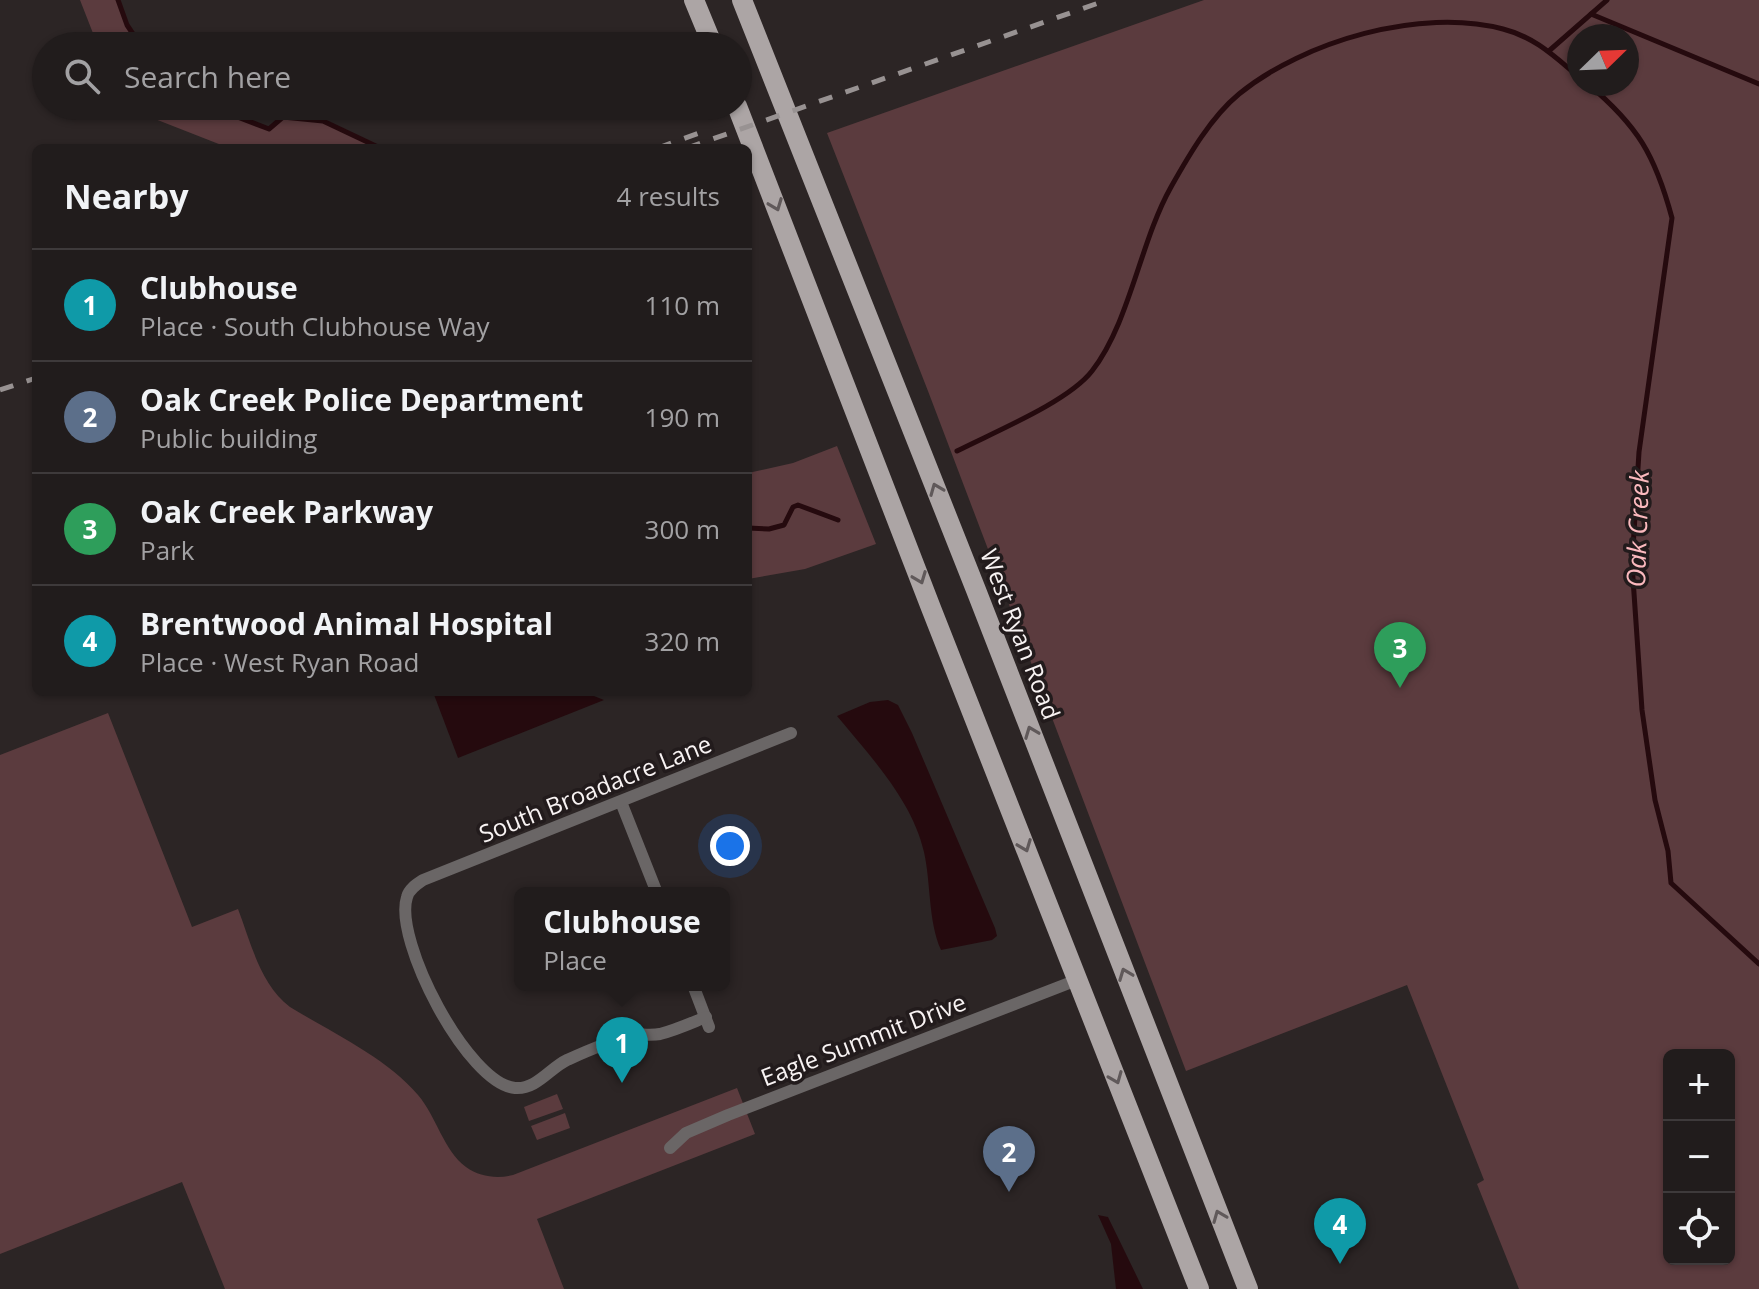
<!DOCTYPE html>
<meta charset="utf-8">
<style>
body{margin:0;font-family:"Open Sans",sans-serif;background:#292525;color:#f1f3f6}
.controls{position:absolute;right:24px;bottom:24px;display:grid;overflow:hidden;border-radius:12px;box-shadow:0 2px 6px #0004}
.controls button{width:72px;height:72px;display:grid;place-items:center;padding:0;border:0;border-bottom:2px solid #3e3a3b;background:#211c1c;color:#f1f3f6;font:40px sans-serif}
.compass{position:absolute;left:1567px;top:24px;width:72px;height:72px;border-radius:50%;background:#211c1c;box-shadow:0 2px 6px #0004;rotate:67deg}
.you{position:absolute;left:730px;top:846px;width:28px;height:28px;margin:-20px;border:6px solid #fff;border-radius:50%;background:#1a73e8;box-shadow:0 0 0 12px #1a73e833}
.badge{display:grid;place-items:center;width:52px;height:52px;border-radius:50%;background:#b45309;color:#fff;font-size:26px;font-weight:700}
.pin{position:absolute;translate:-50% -66px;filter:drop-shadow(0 2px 4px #0008)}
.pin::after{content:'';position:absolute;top:42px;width:28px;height:24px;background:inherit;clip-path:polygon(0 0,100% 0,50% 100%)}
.popup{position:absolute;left:514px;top:887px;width:216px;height:104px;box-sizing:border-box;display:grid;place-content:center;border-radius:12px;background:#211c1c;filter:drop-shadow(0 2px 6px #0005);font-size:26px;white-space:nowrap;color:#a2a1a3}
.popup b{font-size:30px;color:#f1f3f6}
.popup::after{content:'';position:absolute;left:50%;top:100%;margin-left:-16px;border:16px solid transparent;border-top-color:#211c1c}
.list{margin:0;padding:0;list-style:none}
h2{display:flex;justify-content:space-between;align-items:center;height:104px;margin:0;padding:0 32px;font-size:34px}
h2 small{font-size:26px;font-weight:400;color:#a2a1a3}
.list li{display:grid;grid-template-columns:52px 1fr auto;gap:24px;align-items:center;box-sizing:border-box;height:112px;padding:0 32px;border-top:2px solid #3e3a3b}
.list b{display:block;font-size:30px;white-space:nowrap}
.list p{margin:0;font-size:26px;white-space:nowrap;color:#a2a1a3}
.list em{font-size:26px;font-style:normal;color:#a2a1a3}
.icon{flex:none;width:44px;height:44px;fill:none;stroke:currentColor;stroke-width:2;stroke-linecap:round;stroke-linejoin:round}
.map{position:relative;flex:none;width:1759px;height:1289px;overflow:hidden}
.search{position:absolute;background:#211c1c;box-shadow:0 2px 6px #0004;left:32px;top:32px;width:720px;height:88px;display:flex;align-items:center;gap:20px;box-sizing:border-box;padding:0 28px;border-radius:44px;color:#a2a1a3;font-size:30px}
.panel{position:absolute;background:#211c1c;box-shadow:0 2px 6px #0004;left:32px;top:144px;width:720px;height:552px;border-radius:12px}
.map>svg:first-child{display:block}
.green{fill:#5b3b3e;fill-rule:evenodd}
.water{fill:#250a0e}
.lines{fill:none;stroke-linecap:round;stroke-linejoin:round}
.stream{stroke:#250a0e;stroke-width:5}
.minor{stroke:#6a6666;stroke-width:12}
.primary{stroke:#aca5a5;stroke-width:20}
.rail{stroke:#989292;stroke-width:5;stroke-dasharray:14 14;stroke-linecap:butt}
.oneway{stroke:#60595a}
.labels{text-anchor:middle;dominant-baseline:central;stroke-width:7;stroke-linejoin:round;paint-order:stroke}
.street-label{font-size:24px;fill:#f8f3f3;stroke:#221b1c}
.water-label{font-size:26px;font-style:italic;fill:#fbb9be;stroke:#221b1c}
</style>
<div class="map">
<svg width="1759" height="1289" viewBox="0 0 1759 1289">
<rect width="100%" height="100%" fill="#2c2525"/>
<g class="green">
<path d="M80,0H118L127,25L141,46H98Z"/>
<path d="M1204,0H1759V1289H1519L1477,1184L1484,1180L1407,985L1186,1071L928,391L827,133ZM1627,36V84H1579V36ZM1729,1055V1259H1669V1055Z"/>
<path d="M144,106H209L269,128L283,117L323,121L380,148H229L155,119Z"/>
<path d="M837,446L876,544L805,569L748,579V473L793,463Z"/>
<path d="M108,713L192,927L238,909C251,943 260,984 290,1007C331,1032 387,1058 418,1095C436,1116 444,1151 466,1167C480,1177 497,1179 513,1175L737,1088L755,1134L537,1219L564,1289H225L182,1182L0,1254V755Z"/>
<path d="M557,1094L563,1109L529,1121L524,1107Z"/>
<path d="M565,1113L570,1128L537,1140L531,1126Z"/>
</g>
<g class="water">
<path d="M433,692H584L604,700L458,758Z"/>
<path d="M888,700L898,705L912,733L995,928L997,936L992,940L941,950C928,921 931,883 924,852C912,800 870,756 837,716L870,702Z"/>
<path d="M1098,1215L1108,1217L1143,1289H1116L1111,1244Z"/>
</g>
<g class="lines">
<g class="stream">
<path d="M118,0L127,25L141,46"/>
<path d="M1591,14L1759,84"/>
<path d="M1550,50L1607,0"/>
<path d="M1588,84C1638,126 1655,155 1672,218L1639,452L1632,564L1642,710L1655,800L1668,851L1671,883L1759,964"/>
<path d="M209,106L269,129L283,117L323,121L380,148"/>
<path d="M957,451C994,432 1068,402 1092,371C1130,322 1140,242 1171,187C1189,155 1211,117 1239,94C1304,41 1421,7 1503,29C1535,37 1555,57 1579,77"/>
<path d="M748,528L769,529L784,525L793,507L798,505L838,520"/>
</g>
<g class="minor">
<path d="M621,802L657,893"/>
<path d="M693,985L709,1027"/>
<path d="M706,1017C691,1023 676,1030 660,1034C650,1036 640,1033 630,1036C609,1041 587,1051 567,1060C550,1068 536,1090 515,1088C468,1084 393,940 407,897C409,889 417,884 423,880L791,733"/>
<path d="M670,1148L686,1133L728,1115L1077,980"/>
</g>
<g class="primary">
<path d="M694,0L713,46"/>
<path d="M742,0L976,590L1248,1289"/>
<path d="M737,106L931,608L1199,1289"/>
</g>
<g class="rail">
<path d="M658,148L699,133"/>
<path d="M687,148L1107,0"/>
<path d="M0,390L36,378"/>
</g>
</g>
<defs><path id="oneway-chevron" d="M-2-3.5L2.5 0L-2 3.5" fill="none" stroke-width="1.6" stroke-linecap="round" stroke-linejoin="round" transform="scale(2)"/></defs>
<g class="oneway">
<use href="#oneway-chevron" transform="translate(776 205) rotate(69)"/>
<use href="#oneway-chevron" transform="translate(936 489) rotate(-112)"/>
<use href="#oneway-chevron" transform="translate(920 578) rotate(69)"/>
<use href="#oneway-chevron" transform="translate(1031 732) rotate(-111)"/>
<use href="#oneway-chevron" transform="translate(1025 846) rotate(69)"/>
<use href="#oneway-chevron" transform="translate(1125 974) rotate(-111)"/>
<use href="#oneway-chevron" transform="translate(1116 1078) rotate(68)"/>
<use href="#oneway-chevron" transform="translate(1219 1216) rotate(-112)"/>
</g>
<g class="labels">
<g class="street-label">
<text transform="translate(1021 634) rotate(69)">West Ryan Road</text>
<text transform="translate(595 788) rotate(-22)">South Broadacre Lane</text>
<text transform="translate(863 1039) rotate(-21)">Eagle Summit Drive</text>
</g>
<g class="water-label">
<text transform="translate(1637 529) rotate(-88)">Oak Creek</text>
</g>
</g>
</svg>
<div class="controls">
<button>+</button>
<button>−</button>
<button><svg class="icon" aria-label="locate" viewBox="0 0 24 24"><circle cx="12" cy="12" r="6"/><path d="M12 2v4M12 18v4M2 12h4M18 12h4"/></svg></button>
</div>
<svg class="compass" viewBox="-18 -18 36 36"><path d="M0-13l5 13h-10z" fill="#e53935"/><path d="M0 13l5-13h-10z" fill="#a2a1a3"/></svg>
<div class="you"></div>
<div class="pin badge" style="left:622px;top:1083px;background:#0f9aa8">1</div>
<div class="popup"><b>Clubhouse</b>Place</div>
<div class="pin badge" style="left:1009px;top:1192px;background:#5c6f8a">2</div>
<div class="pin badge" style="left:1400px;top:688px;background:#2e9e5b">3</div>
<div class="pin badge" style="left:1340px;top:1264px;background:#0f9aa8">4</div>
<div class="search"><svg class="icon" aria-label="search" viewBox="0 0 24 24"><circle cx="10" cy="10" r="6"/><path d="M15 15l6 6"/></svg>Search here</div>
<section class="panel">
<h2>Nearby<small>4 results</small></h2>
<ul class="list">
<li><span class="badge" style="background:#0f9aa8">1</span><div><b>Clubhouse</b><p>Place · South Clubhouse Way</p></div><em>110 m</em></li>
<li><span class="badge" style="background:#5c6f8a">2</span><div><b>Oak Creek Police Department</b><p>Public building</p></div><em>190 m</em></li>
<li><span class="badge" style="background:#2e9e5b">3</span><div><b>Oak Creek Parkway</b><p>Park</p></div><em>300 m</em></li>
<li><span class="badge" style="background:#0f9aa8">4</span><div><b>Brentwood Animal Hospital</b><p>Place · West Ryan Road</p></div><em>320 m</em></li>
</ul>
</section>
</div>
